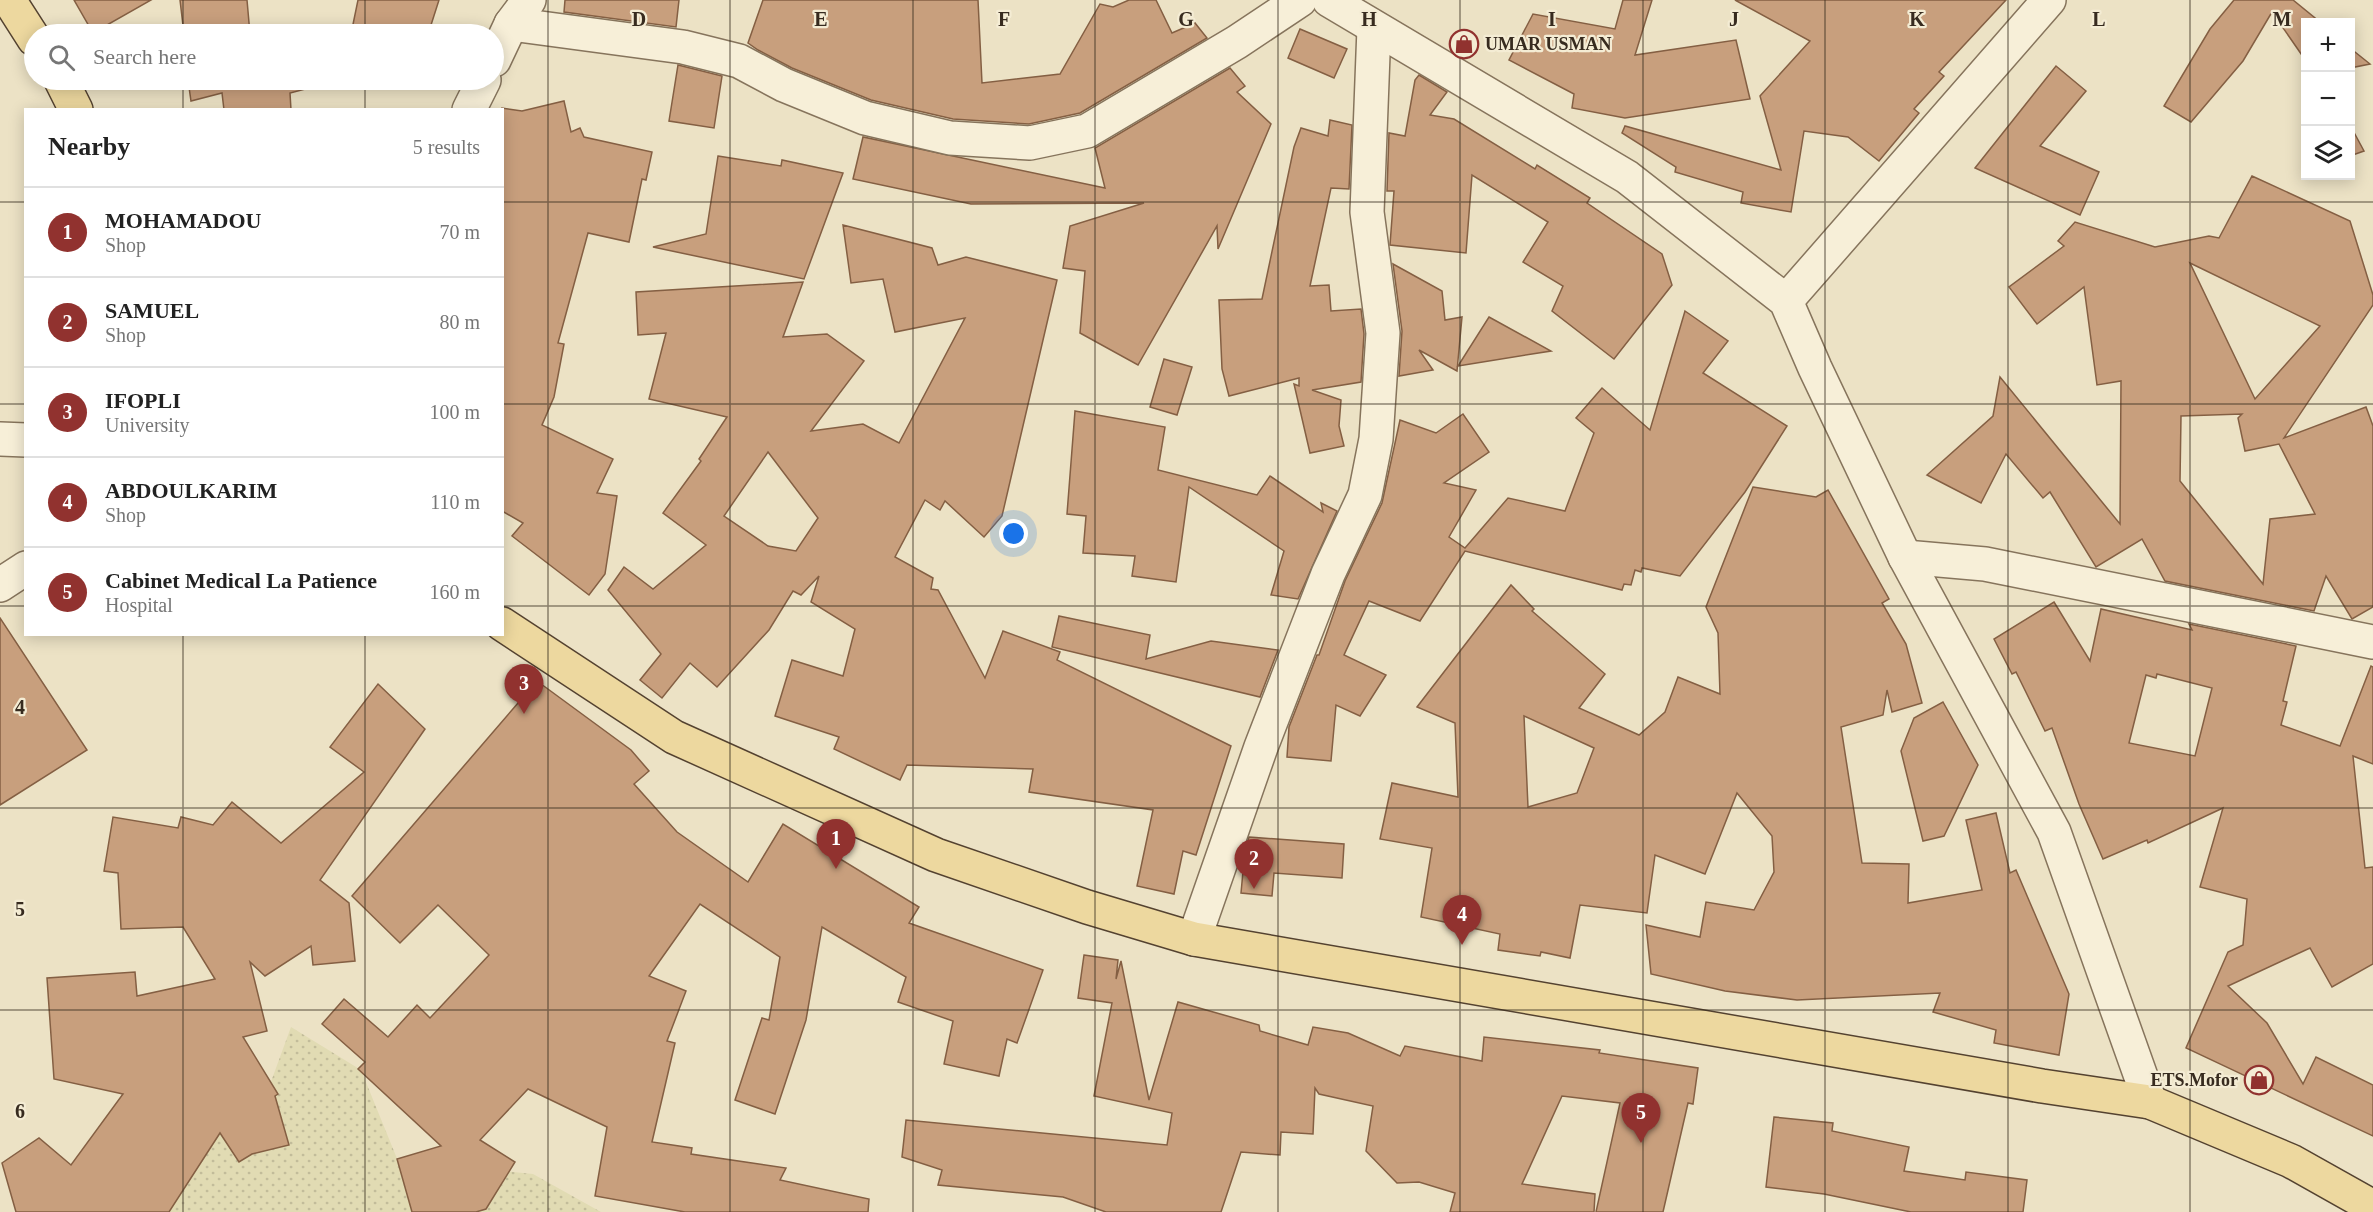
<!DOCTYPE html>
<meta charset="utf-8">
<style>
body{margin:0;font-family:Georgia,serif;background:#f6f6f6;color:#222}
.controls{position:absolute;right:18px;top:18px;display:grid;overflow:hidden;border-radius:0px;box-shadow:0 3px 15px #0003}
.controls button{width:54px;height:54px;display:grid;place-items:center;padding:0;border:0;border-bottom:2px solid #e0e0e0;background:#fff;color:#222;font:30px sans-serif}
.you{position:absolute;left:1014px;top:534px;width:21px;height:21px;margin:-15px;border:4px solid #fff;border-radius:50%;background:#1a73e8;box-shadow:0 0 0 9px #1a73e833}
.badge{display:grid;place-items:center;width:39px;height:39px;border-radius:50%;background:#91322f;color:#fff;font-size:20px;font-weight:700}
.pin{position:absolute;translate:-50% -50px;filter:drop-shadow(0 2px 3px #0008)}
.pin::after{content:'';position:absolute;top:32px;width:21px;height:18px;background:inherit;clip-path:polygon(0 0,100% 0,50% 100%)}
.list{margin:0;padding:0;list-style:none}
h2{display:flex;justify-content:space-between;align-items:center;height:78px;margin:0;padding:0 24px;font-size:26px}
h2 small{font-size:20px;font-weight:400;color:#767676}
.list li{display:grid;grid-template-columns:39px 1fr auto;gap:18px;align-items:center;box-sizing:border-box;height:90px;padding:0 24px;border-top:2px solid #e0e0e0}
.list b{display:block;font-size:22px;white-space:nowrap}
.list p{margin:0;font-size:20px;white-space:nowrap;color:#767676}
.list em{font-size:20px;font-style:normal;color:#767676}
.icon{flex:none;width:33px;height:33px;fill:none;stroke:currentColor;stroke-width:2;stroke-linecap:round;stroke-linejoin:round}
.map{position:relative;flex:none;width:2373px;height:1212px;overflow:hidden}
.search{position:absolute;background:#fff;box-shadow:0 3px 15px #0003;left:24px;top:24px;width:480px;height:66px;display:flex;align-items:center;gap:15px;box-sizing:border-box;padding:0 21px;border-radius:33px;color:#767676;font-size:22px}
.panel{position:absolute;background:#fff;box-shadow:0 3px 15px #0003;left:24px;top:108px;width:480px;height:528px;border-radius:0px}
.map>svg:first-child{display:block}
.farmland{fill:url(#farmland-dots)}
.building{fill:#c89f7d;stroke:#845f43;stroke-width:1.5;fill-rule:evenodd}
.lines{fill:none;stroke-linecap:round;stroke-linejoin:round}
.minor-casing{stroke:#86745c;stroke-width:36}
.primary-casing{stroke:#544230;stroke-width:36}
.minor{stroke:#f7efd8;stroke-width:33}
.primary{stroke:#edd89f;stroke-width:33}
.grid{fill:none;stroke:#372b1f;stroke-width:1.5;stroke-opacity:0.55}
.labels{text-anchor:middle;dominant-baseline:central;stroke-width:4.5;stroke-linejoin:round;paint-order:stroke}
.poi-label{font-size:18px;font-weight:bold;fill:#372b1f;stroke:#f4ecd4;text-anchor:start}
.grid-label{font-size:20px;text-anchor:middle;font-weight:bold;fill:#372b1f;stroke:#f4ecd4;stroke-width:4.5;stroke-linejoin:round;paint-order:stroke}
</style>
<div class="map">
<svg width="2373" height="1212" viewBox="0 0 2373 1212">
<defs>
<pattern id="farmland-dots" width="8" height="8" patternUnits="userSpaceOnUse" patternTransform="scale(1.5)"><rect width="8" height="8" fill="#e1dbb3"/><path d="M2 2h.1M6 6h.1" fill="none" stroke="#c2bc9a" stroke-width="1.8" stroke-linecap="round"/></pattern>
</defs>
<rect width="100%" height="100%" fill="#ece2c5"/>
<path class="farmland" d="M291,1027L361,1070L398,1161L533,1174L601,1212H133L183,1146L265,1098Z"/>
<g class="building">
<path d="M74,0H151L93,33Z"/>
<path d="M180,0H247L250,34H184Z"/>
<path d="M358,0H439L431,25L445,28L443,34H351Z"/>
<path d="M565,0H679L676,27L564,12Z"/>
<path d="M763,0H978L982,83L1060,74L1100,4L1113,7L1129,0H1156L1172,33L1195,23L1207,38L1080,113L1029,124L953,119L871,100L792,68L758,50L748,43Z"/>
<path d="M1623,0H1652L1635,55L1736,40L1750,99L1625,118L1572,108L1574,94L1509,60L1533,14L1615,29Z"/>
<path d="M1735,0H2006L1939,72L1944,76L1914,109L1919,113L1879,161L1848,137L1804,131L1791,212L1741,203L1743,192L1675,172L1676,167L1622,133L1625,126L1781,170L1760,96L1810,41Z"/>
<path d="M2234,0H2293L2320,22H2306V61L2272,12L2243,61L2191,122L2164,106L2210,29Z"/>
<path d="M1300,29L1347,49L1334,78L1288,58Z"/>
<path d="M2350,48L2370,64L2350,68Z"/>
<path d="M678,65L722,76L714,128L669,121Z"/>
<path d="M2056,66L2086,91L2040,146L2099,172L2080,215L1975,168Z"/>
<path d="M1230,68L1245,86L1237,92L1271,124L1218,249L1217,226L1138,365L1080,333L1085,271L1063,268L1070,226L1144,203L971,204L853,179L863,137L1105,188L1095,148Z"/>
<path d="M1419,75L1447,92L1430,115L1454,119L1535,169L1537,165L1590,198L1587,203L1662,254L1672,285L1614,359L1552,311L1563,286L1523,262L1548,222L1472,175L1466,253L1390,245L1394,191H1387L1389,133L1405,136L1415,80Z"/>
<path d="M188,80H311L313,87L290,93L291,110H224L222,93L191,101Z"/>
<path d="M564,101L571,132L580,128L584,137L652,152L646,180L642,179L629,242L588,233L558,343L564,344L554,397L542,425L613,459L597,493L617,496L605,574L589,595L512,536L523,523L502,511V108L522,111Z"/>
<path d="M1330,120L1352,125L1349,189L1331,188L1310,286L1329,285L1331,311L1361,309L1364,334L1361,382L1312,390L1341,400L1339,426L1344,446L1310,453L1294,384L1299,386V378L1229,396L1222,369L1219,300L1262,299L1294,147L1301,128L1328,136Z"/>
<path d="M2350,125L2364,151L2350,156Z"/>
<path d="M718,156L781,166L782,160L843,173L804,279L653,247L706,234Z"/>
<path d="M2252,176L2350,221L2373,295V305L2284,438L2366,407L2373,426V607L2352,619L2326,576L2314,611L2165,581L2142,539L2096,567L2050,492L2043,498L2006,454L1981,503L1927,475L1993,416L2000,377L2120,524L2121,381L2097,385L2084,287L2037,324L2009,287L2064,246L2058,241L2075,222L2155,247L2209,236L2219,238ZM2190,263L2320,326L2255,399ZM2242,414L2238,418L2245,451L2279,444L2315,514L2270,519L2263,584L2180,481L2181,416Z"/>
<path d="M843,225L932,248L938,265L966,257L1057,280L1002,516L984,537L945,501L940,510L925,500L895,557L933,578L931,589L938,590L985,678L1003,631L1060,652L1057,660L1231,746L1196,855L1183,851L1174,894L1137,886L1153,810L1029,792L1033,769L907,765L900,780L834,749L839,737L775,716L792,660L843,676L855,629L811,602L819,576L801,595L793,591L769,630L717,687L690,663L662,698L640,680L661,654L608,590L624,567L653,589L706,545L663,513L701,461L699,459L727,417L649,399L666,333L638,335L636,292L803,282L783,337L827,334L864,361L811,431L863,424L899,443L965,318L895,332L883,279L851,283ZM768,452L818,518L796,551L768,546L724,516Z"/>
<path d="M1393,264L1442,291L1445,320L1462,317L1457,371L1419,350L1433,370L1399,376L1402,331Z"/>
<path d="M1685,311L1728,341L1703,373L1787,426L1745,492L1680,576L1642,568L1641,572L1635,570L1631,585L1624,584L1622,590L1465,551L1420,621L1369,601L1344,655L1386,675L1360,716L1336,705L1331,761L1287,757L1289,727L1317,655H1319L1345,581L1382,503L1400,420L1436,433L1463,414L1489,452L1444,483L1476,490L1449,537L1465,548L1508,498L1565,511L1594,433L1576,418L1602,388L1650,430Z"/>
<path d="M1489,317L1551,351L1458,366Z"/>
<path d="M1164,359L1192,367L1177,415L1150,407Z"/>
<path d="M1075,411L1165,427L1158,470L1257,495L1270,476L1323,512L1321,503L1337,511L1298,599L1271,595L1284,551L1189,487L1176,582L1132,576L1135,556L1083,553L1086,516L1067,514Z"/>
<path d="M1753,487L1816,497L1828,490L1889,599L1882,603L1906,644L1922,703L1892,712L1887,690L1883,715L1841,727L1862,863L1909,864L1908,903L1982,890L1966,820L1996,813L2010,873L2016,870L2069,994L2059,1055L1994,1043L1996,1030L1933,1012L1940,993L1797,1000L1725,991L1651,974L1646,925L1700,937L1706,902L1754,910L1774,872L1772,836L1737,793L1705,874L1655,855L1647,913L1580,905L1570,958L1541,952L1540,956L1498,950L1500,934L1421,917L1432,848L1380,839L1392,783L1458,797L1455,723L1417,707L1511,585L1534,609L1532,611L1605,674L1579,708L1639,735L1665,712L1678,677L1720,694L1718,633L1706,607ZM1524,716L1594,748L1577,793L1528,807Z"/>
<path d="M2054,602L2090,661L2101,609L2192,630L2189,624L2296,646L2283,701L2287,702L2281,725L2340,746L2371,666L2373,667V764L2353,756L2365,868L2373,867V964L2332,987L2310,948L2228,986L2267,1023L2303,1084L2316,1057L2373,1085V1136L2186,1048L2228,952L2243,945L2247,899L2200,887L2223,808L2148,843L2147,840L2103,859L2079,804L2052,728L2045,731L2016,672L2012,674L1994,639ZM2157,674L2212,688L2195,756L2129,743L2146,675L2156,678Z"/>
<path d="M1059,616L1150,635L1146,659L1211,641L1278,650L1260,697L1052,647Z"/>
<path d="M0,618L87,750L0,805Z"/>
<path d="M537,681L631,750L649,771L634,784L677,832L748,882L783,824L919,907L909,923L1043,970L1017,1043L1007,1039L999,1076L944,1064L953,1021L898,1002L906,977L822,927L806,1020L775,1114L735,1100L762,1018L769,1020L780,957L700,904L649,976L686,991L667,1041L675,1043L652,1142L692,1148L691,1154L786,1168L780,1180L869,1199L868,1212H685L595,1196L607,1127L528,1089L480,1140L515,1162L486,1209L476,1212H412L397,1159L441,1146L358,1069L365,1062L322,1024L344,999L388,1037L417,1005L430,1018L489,955L438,905L400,943L352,896Z"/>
<path d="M378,684L425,729L320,880L349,903L355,961L313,965L311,946L265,976L250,962L267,1031L243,1037L278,1094L275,1096L289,1145L252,1154L239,1162L220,1133L169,1212H16L2,1163L39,1138L71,1165L123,1094L54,1079L47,978L135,972L137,996L215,979L183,927L121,929L118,873L104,871L113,817L178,828L181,817L213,825L232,802L281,843L364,772L330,747Z"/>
<path d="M1943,702L1978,765L1944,836L1923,841L1901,751L1914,718Z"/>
<path d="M1249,837L1344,844L1342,878L1274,873L1272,896L1241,893L1245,850Z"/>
<path d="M1084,955L1118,960L1116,979L1121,961L1149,1100L1178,1002L1259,1025L1260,1031L1308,1045L1313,1027L1348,1033L1400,1056L1405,1046L1482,1061L1484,1037L1600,1050L1599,1053L1698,1068L1693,1104L1688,1103L1663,1212H1596L1620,1103L1562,1096L1522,1184L1595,1194L1594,1212H1450L1455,1193L1419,1182L1397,1183L1366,1151L1373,1106L1319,1094L1315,1088L1313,1134L1281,1132L1280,1155L1241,1152L1221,1212H1106L1063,1197L938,1185L942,1170L902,1157L906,1120L1167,1145L1172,1113L1094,1096L1112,1003L1078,998Z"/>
<path d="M1774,1117L1833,1123L1832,1131L1909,1147L1904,1171L1965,1180L1966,1172L2027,1180L2023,1212H1911L1824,1194L1766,1187Z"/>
</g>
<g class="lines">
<g class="minor-casing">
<g id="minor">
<path d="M1329,0L1627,177L1786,301L1815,368L1905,557L2054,832L2150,1102"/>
<path d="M511,24L683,47L739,61L784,85L865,118L950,138L1030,143L1087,131L1237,42L1300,0"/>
<path d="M494,60L511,24L529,0"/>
<path d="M469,110L484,80"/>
<path d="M1786,301L2049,0"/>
<path d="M0,439L26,440"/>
<path d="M1905,557L1985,564L2373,642"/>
<path d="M0,585L26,568"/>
<path d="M1194,939L1261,747L1328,574L1365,495L1376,439L1383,333L1367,212L1374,28"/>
</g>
</g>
<g class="primary-casing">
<g id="primary">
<path d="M9,0L34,39"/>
<path d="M61,80L76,110"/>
<path d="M502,624L674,737L936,855L1087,907L1194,939L2042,1086L2150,1102L2291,1161L2373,1207"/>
</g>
</g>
<use href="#minor" class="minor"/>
<use href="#primary" class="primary"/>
</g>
<path class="grid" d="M183,0V34M365,0V34M548,0V1212M730,0V1212M913,0V1212M1095,0V1212M1278,0V1212M1460,0V1212M1643,0V1212M1825,0V1212M2008,0V1212M2190,0V1212M183,80V110M365,80V110M0,202H26M502,202H2373M0,404H26M502,404H2373M0,606H26M502,606H2373M183,634V1212M365,634V1212M0,808H2373M0,1010H2373"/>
<defs>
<g id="shop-ring" transform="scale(1.5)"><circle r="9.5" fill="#f4ecd4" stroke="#91322f" stroke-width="1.5"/><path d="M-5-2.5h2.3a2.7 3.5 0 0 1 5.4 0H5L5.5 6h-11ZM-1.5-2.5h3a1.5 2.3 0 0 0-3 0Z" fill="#91322f"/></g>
</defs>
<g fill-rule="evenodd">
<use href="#shop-ring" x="1464" y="44"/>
<use href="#shop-ring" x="2259" y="1080"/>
</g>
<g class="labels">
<g class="poi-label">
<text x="1485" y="44">UMAR USMAN</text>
<text x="2238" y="1080" text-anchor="end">ETS.Mofor</text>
</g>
</g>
<g class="grid-label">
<text x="639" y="26">D</text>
<text x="821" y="26">E</text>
<text x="1004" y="26">F</text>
<text x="1186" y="26">G</text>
<text x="1369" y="26">H</text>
<text x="1552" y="26">I</text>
<text x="1734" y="26">J</text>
<text x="1917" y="26">K</text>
<text x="2099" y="26">L</text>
<text x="2282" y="26">M</text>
<text x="20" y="714">4</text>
<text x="20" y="916">5</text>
<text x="20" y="1118">6</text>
</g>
</svg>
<div class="controls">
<button>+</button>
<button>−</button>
<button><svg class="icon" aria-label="layers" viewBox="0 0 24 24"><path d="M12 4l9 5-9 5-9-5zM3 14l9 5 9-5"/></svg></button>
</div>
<div class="you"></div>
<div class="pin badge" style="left:836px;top:869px">1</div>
<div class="pin badge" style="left:1254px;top:889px">2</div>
<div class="pin badge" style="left:524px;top:714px">3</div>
<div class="pin badge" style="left:1462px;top:945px">4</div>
<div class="pin badge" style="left:1641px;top:1143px">5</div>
<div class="search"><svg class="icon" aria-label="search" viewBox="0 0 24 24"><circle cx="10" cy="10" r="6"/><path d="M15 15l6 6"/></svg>Search here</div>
<section class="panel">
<h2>Nearby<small>5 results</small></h2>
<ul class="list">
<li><span class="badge">1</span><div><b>MOHAMADOU</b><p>Shop</p></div><em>70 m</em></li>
<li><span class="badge">2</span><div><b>SAMUEL</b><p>Shop</p></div><em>80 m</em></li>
<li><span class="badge">3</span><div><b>IFOPLI</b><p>University</p></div><em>100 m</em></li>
<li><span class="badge">4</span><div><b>ABDOULKARIM</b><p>Shop</p></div><em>110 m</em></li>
<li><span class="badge">5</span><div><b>Cabinet Medical La Patience</b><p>Hospital</p></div><em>160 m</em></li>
</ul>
</section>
</div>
